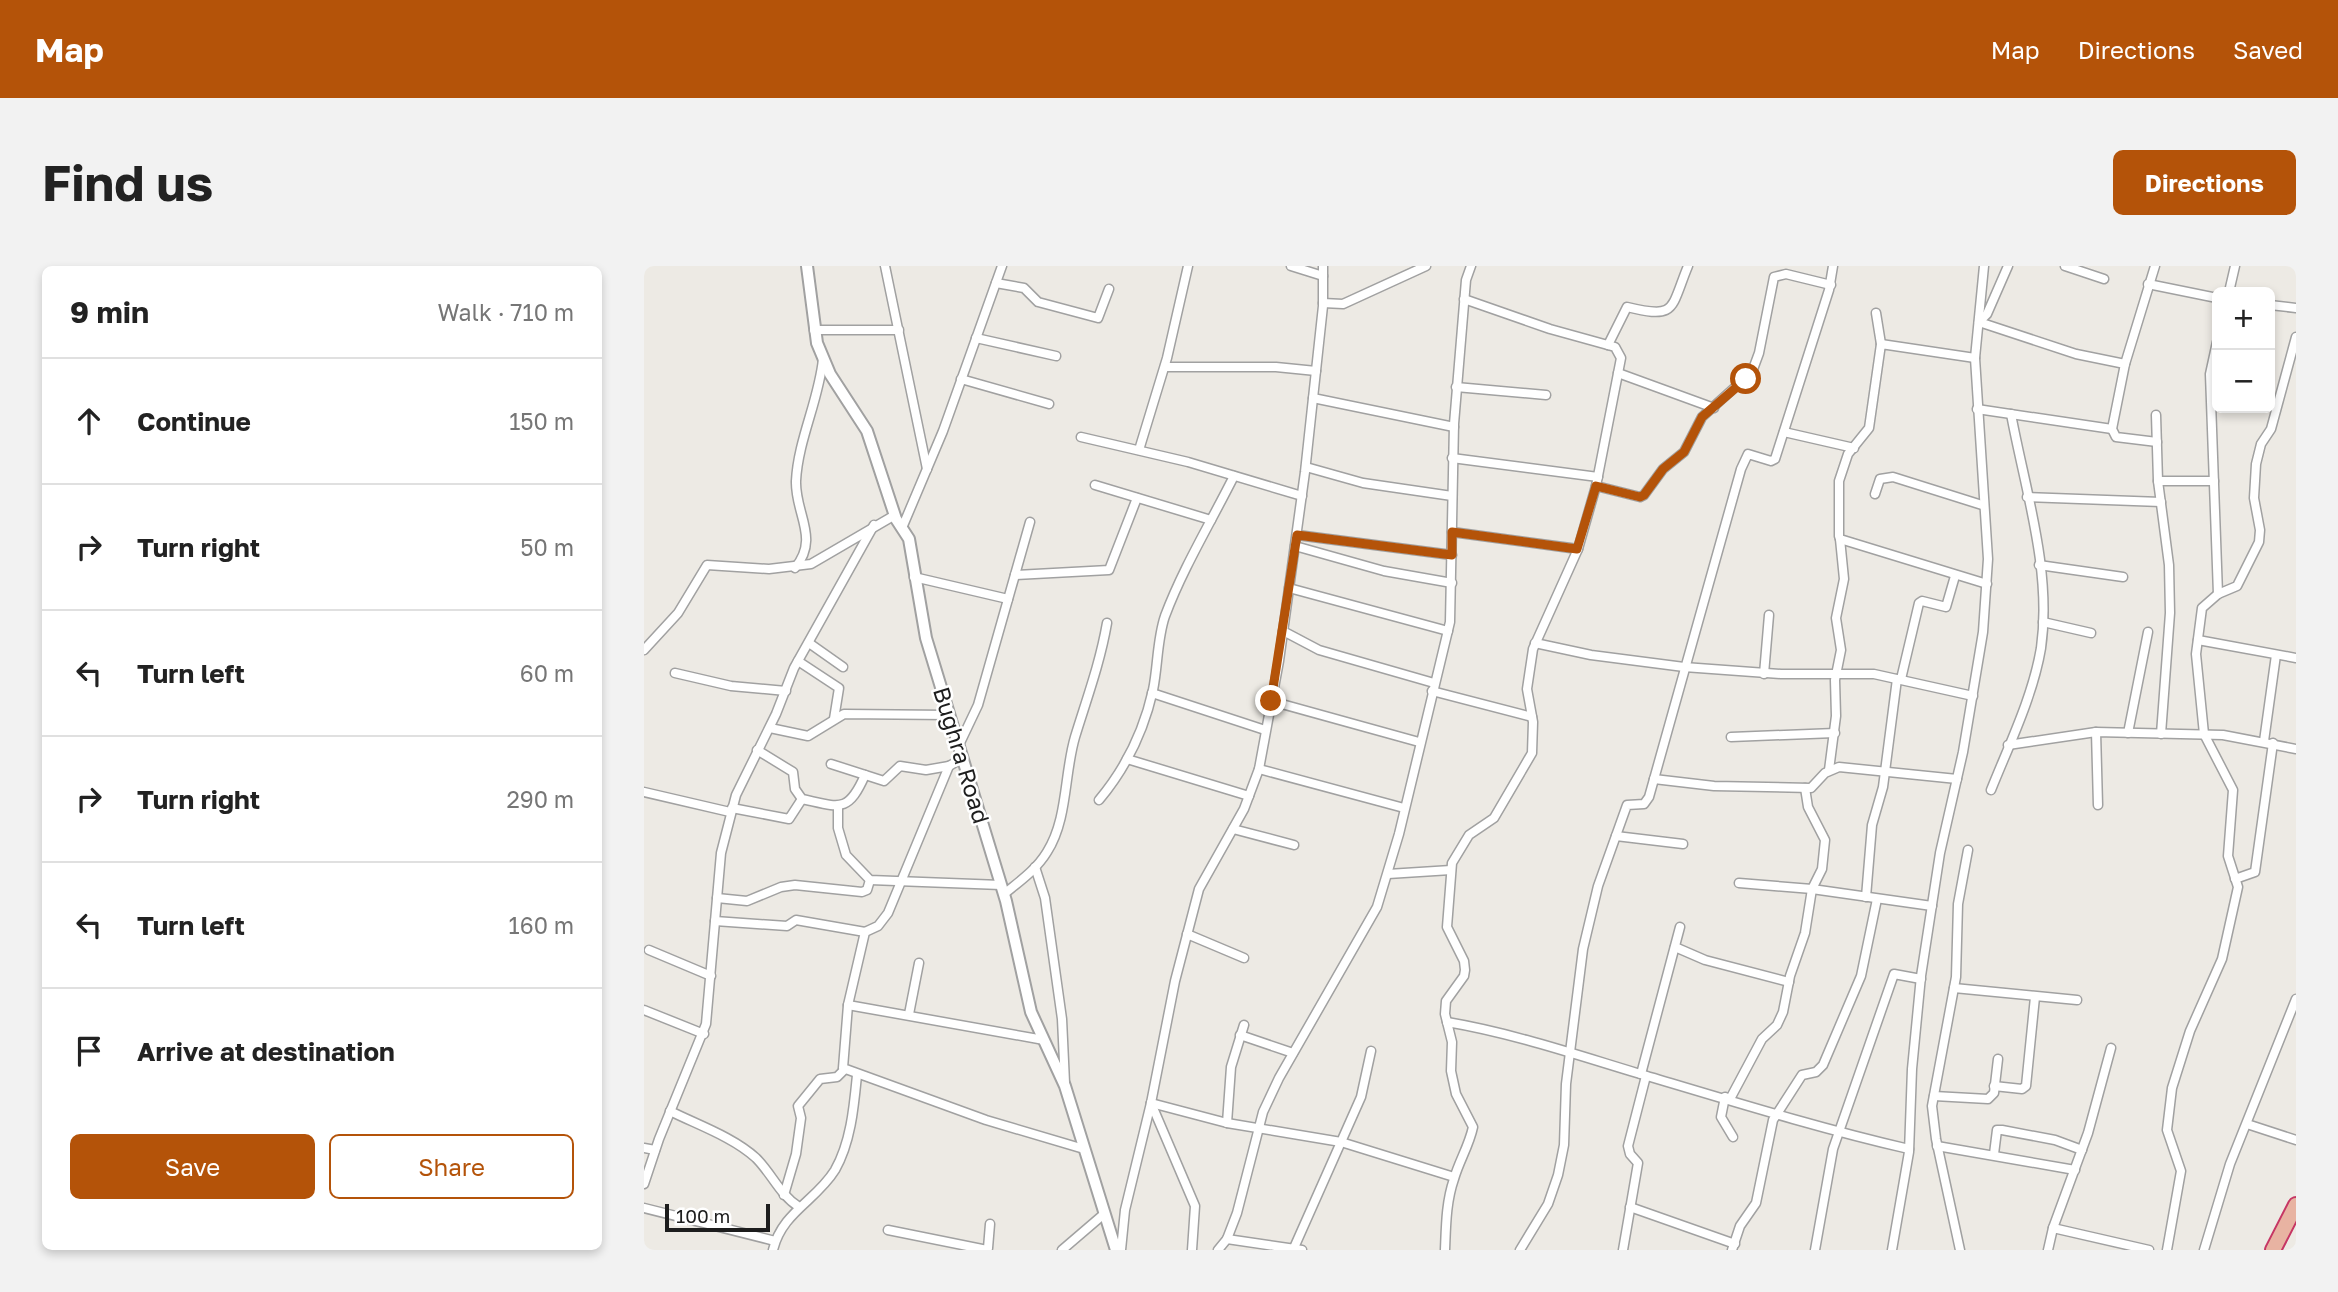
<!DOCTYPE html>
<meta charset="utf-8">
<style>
body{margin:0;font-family:"Golos Text",sans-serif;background:#f2f2f2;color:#222}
.controls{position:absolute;right:21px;top:21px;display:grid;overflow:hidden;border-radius:10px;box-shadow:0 4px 10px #0003}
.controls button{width:63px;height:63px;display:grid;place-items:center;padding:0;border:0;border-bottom:2px solid #e0e0e0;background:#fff;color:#222;font:35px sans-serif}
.scale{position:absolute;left:21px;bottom:18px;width:105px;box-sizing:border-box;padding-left:7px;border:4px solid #1d1d1d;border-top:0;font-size:19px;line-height:24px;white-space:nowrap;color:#1d1d1d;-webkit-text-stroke:5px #fff;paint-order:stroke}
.stop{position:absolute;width:21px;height:21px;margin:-16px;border:5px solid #b45309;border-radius:50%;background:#fff}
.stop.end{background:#b45309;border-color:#fff;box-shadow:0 2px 7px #0008}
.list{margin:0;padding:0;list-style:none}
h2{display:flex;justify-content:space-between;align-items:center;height:91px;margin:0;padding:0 28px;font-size:30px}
h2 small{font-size:23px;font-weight:400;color:#767676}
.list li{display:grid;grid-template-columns:46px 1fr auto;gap:21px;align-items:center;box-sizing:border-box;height:126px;padding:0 28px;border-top:2px solid #e0e0e0}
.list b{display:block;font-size:26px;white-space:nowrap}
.list em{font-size:23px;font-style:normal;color:#767676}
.actions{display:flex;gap:14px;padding:21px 28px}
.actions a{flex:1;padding:16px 0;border:2px solid #b45309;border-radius:10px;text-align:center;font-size:24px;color:#b45309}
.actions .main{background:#b45309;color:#fff}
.icon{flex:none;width:38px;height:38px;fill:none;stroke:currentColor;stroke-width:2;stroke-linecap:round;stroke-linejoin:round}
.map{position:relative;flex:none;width:1652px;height:984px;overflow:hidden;border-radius:10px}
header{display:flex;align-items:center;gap:42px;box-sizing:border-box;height:98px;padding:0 35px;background:#b45309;color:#fff}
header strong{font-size:33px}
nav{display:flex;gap:38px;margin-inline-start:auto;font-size:24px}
.intro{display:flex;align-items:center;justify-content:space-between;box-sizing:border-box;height:168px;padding:0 42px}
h1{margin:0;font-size:49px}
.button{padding:18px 32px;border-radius:10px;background:#b45309;color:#fff;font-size:24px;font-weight:700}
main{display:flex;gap:42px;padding:0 42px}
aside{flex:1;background:#fff;border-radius:10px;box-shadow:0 4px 10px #0003}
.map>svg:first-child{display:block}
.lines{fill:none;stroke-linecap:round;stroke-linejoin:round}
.minor-casing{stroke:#a1a1a1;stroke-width:11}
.tertiary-casing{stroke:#a1a1a1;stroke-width:14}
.trunk-casing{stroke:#c63664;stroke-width:18}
.minor{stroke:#fff;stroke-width:8}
.tertiary{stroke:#fff;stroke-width:10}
.trunk{stroke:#e8b3a2;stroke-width:14}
.route{stroke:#b45309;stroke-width:9}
.labels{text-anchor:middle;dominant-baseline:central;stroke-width:5;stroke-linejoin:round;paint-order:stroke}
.street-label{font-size:23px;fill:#1d1d1d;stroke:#fff}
</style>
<header>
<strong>Map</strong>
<nav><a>Map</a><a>Directions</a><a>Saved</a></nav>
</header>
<div class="intro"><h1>Find us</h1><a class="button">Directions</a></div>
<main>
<aside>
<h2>9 min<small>Walk · 710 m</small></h2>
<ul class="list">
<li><svg class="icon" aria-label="ahead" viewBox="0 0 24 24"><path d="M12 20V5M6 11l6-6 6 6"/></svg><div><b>Continue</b></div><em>150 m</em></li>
<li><svg class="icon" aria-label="right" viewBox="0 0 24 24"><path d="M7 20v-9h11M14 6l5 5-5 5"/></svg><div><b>Turn right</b></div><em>50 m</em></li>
<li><svg class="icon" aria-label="left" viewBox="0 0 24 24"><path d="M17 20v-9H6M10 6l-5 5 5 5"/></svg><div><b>Turn left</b></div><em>60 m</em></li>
<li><svg class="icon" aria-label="right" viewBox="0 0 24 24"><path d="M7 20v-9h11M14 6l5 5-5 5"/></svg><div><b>Turn right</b></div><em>290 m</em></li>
<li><svg class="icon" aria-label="left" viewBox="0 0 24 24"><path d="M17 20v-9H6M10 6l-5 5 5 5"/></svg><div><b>Turn left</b></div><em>160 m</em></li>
<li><svg class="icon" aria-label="arrive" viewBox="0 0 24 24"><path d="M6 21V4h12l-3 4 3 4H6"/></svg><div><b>Arrive at destination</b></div></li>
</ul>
<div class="actions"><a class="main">Save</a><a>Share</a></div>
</aside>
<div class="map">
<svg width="1652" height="984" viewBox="0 0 1652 984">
<rect width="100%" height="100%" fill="#edeae4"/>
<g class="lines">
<g class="minor-casing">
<g id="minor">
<path d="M241,0L283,203"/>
<path d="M647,0L679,10"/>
<path d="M1421,0L1460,13"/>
<path d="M1511,0L1481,98L1468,163L1472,171L1513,176"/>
<path d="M352,17L380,22L394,36L454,52L465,23"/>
<path d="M1504,18L1573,32"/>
<path d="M1585,26L1591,0"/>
<path d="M679,37L699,38L782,0"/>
<path d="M1626,39L1652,42"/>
<path d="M1232,47L1237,78"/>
<path d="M1335,56L1432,88L1481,98"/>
<path d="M1335,56L1343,48L1364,0"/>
<path d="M170,64H255"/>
<path d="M332,72L412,90"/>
<path d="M1573,76L1566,108L1574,328"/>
<path d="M964,79L983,41C1033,53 1026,44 1044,0"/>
<path d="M1331,92L1237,78L1225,162L1204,188L1195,215V270L1196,273L1343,318"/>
<path d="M521,101H632L672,105"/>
<path d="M974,107L1070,142"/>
<path d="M317,113L405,138"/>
<path d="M812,121L902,129"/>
<path d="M669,132L810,161"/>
<path d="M1333,143L1468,163"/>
<path d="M1512,149L1514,215L1525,299L1526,347L1517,468"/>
<path d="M1140,166L1210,182"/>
<path d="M437,171L544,196L658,230"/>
<path d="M495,184L523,92L544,0"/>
<path d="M808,192L954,211"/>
<path d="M662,201L719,217L808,230"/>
<path d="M1514,215H1570"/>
<path d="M451,219L567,254"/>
<path d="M952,220L996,231L1000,229L1019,203L1040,186L1058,151L1108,106L1115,87L1130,11L1142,8L1187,19"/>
<path d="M1231,228L1236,213L1249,211L1338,239"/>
<path d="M1383,231L1517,236"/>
<path d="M258,262L299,165L358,0"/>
<path d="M808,266L934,283"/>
<path d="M653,269L808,289"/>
<path d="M651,280L740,305L808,317"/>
<path d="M1395,299L1479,311"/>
<path d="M151,302C176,272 151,248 152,215C154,174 175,134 179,93"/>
<path d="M371,309L465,304L493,232"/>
<path d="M270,311L364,333"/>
<path d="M645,322L804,365"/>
<path d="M1399,356L1447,367"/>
<path d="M639,365L675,384L790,417"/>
<path d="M1554,374L1652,392"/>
<path d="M165,377L199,401"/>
<path d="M891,377L947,389L1040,401L1137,408H1230L1329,430"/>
<path d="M0,384L34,347L63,299L125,303L167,298L251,249"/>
<path d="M154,395L195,422L190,453"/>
<path d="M31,407L87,420L142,425"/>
<path d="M1120,408L1125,349"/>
<path d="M1257,413L1275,337L1278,335L1302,341L1311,310"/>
<path d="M788,425L888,451"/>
<path d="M508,427L621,464"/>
<path d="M627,435L775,476"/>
<path d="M126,462L164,470L200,448L305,449"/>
<path d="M1452,466L1454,539"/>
<path d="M1484,467L1504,366"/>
<path d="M1087,471L1191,467"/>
<path d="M1620,475L1632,389"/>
<path d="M315,479L334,439L386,256"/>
<path d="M1364,479L1452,466L1579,469L1652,483"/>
<path d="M113,484L149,506L151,523L158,533C195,541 204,548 221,509"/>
<path d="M319,492L305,500L244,647L234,660L221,666L204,739L199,802L342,854L440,883"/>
<path d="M483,493L605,530"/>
<path d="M187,498L240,515L256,500L282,504L305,500"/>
<path d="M615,503L760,542"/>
<path d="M1185,504L1192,450L1191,414L1197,384L1192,352L1200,313L1196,273"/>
<path d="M1010,513L1070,520L1167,522L1181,507L1195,501L1313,513"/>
<path d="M1347,524C1365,479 1389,430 1397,382C1408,305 1381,223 1367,148"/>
<path d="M0,526L86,546"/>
<path d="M455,534C481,503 500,464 509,424C514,400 513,373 521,350C539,302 567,256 590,210"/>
<path d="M194,541V562L202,589L226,614L357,619"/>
<path d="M88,542L145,553L158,533"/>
<path d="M589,563L650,579"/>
<path d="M972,570L1039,578"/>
<path d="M391,601L401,632L418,753L421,817"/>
<path d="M744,608L807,604"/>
<path d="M1591,613L1611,606L1629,477"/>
<path d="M1095,617L1168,623L1288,640"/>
<path d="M360,628C376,615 392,604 403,586C424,553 420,508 431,471C443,432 456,397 463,357"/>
<path d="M1222,631L1228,559L1239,521L1253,413"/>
<path d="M73,632L103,635L137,621L151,619L218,626L223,624L226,614"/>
<path d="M71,655L143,660L152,654L221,666"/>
<path d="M543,668L600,692"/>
<path d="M1031,681L1061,694L1145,716"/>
<path d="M5,684L67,710"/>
<path d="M1310,722L1433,734"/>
<path d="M204,739L400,774"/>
<path d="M0,744L60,768"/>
<path d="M265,748L275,697"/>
<path d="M803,756C868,767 930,788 993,807C1084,834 1174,862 1265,883"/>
<path d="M596,769L649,787"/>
<path d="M997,808L1036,661"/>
<path d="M1350,820L1378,823L1382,820L1391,731"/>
<path d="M1290,830L1344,833L1350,827L1354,793"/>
<path d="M1081,831L1077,851L1089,871"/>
<path d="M1086,833L1118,773L1133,759L1139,746L1146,710L1161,667L1168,623L1178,603L1181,574L1164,541L1161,522"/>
<path d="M507,837L583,857L697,876L810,911"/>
<path d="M507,837L551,940L548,984"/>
<path d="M26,845C54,859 89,871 112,892C128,908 136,929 155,941"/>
<path d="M583,857L587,801L600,759"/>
<path d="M1603,858L1652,874"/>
<path d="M1293,880L1431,904"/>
<path d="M0,882L11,884"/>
<path d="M1350,888L1353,864H1358L1411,874L1438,884"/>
<path d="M0,918L15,873L62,758L77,587L92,529L132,448L150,402L230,259"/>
<path d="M140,929L152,888L157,852L154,840L176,813L193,811L200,804"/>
<path d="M986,941L1091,978"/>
<path d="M0,942L131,975"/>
<path d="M1409,962L1505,984"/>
<path d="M244,964L343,984"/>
<path d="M583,973L658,984"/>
<path d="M344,982L346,958"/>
<path d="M129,984C138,946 172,935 191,904C207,876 210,840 213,809"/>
<path d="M418,984L460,948"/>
<path d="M477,984L481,944L507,837L531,715L555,623L600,543L615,503L635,395L661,206L679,40V0"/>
<path d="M574,984L583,973L593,947L619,846L635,812L733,641L755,568L806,356L810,158L822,14L827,0"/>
<path d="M649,984L717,831L727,785"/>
<path d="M801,984C802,960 802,936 810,913C815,895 825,880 829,861L812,828L807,805L808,776L801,748L802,735L820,710L821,704L820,695L803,661L808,597L825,569L850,552L888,487L889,456L883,423L889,383L934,283L952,220L977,92L971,81L906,63L820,33"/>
<path d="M876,984L904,938L914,909L920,879L922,818L939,683L954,620L983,539L1000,538L1005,531L1097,203L1104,188L1127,195L1131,193L1185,24L1189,0"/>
<path d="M979,984L994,897L986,888L984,880L1002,810"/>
<path d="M1088,984L1096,960L1112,937L1129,854L1158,809L1172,806L1179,799L1217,710L1233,633"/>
<path d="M1171,984L1189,883L1250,708L1277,713"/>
<path d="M1248,984L1265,886L1268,803L1277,710L1296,587L1319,486L1339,366L1344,293L1331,92L1340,0"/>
<path d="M1316,984L1292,873L1288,840L1312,711L1314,638L1324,584"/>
<path d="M1404,984L1409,962L1444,867L1467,782"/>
<path d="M1523,984L1537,905L1523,864L1528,822L1546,765L1578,693L1594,621L1584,590L1589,524L1560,468L1552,388L1558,342L1574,328L1593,320L1615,276L1616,264L1610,232L1612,198L1617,178L1627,163L1652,71"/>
<path d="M1560,984L1586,898L1652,733"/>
</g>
</g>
<g class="tertiary-casing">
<path id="tertiary" d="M163,0L173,77L186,108L223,165L252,253L265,273L282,372L362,635L387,746L421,820L472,984"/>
</g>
<g class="trunk-casing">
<path id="trunk" d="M1629,984L1652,939"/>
</g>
<use href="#minor" class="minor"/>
<use href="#tertiary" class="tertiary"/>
<use href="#trunk" class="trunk"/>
</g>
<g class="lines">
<path class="route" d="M627,435L653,269L808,289V266L933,283L952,220L996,231L1000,229L1019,203L1040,186L1058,151L1102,113"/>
</g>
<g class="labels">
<g class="street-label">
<text transform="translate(318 489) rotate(73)">Bughra Road</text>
</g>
</g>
</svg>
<div class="controls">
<button>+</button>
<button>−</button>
</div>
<div class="scale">100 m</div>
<div class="stop" style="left:1102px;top:113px"></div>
<div class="stop end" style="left:627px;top:435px"></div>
</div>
</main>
